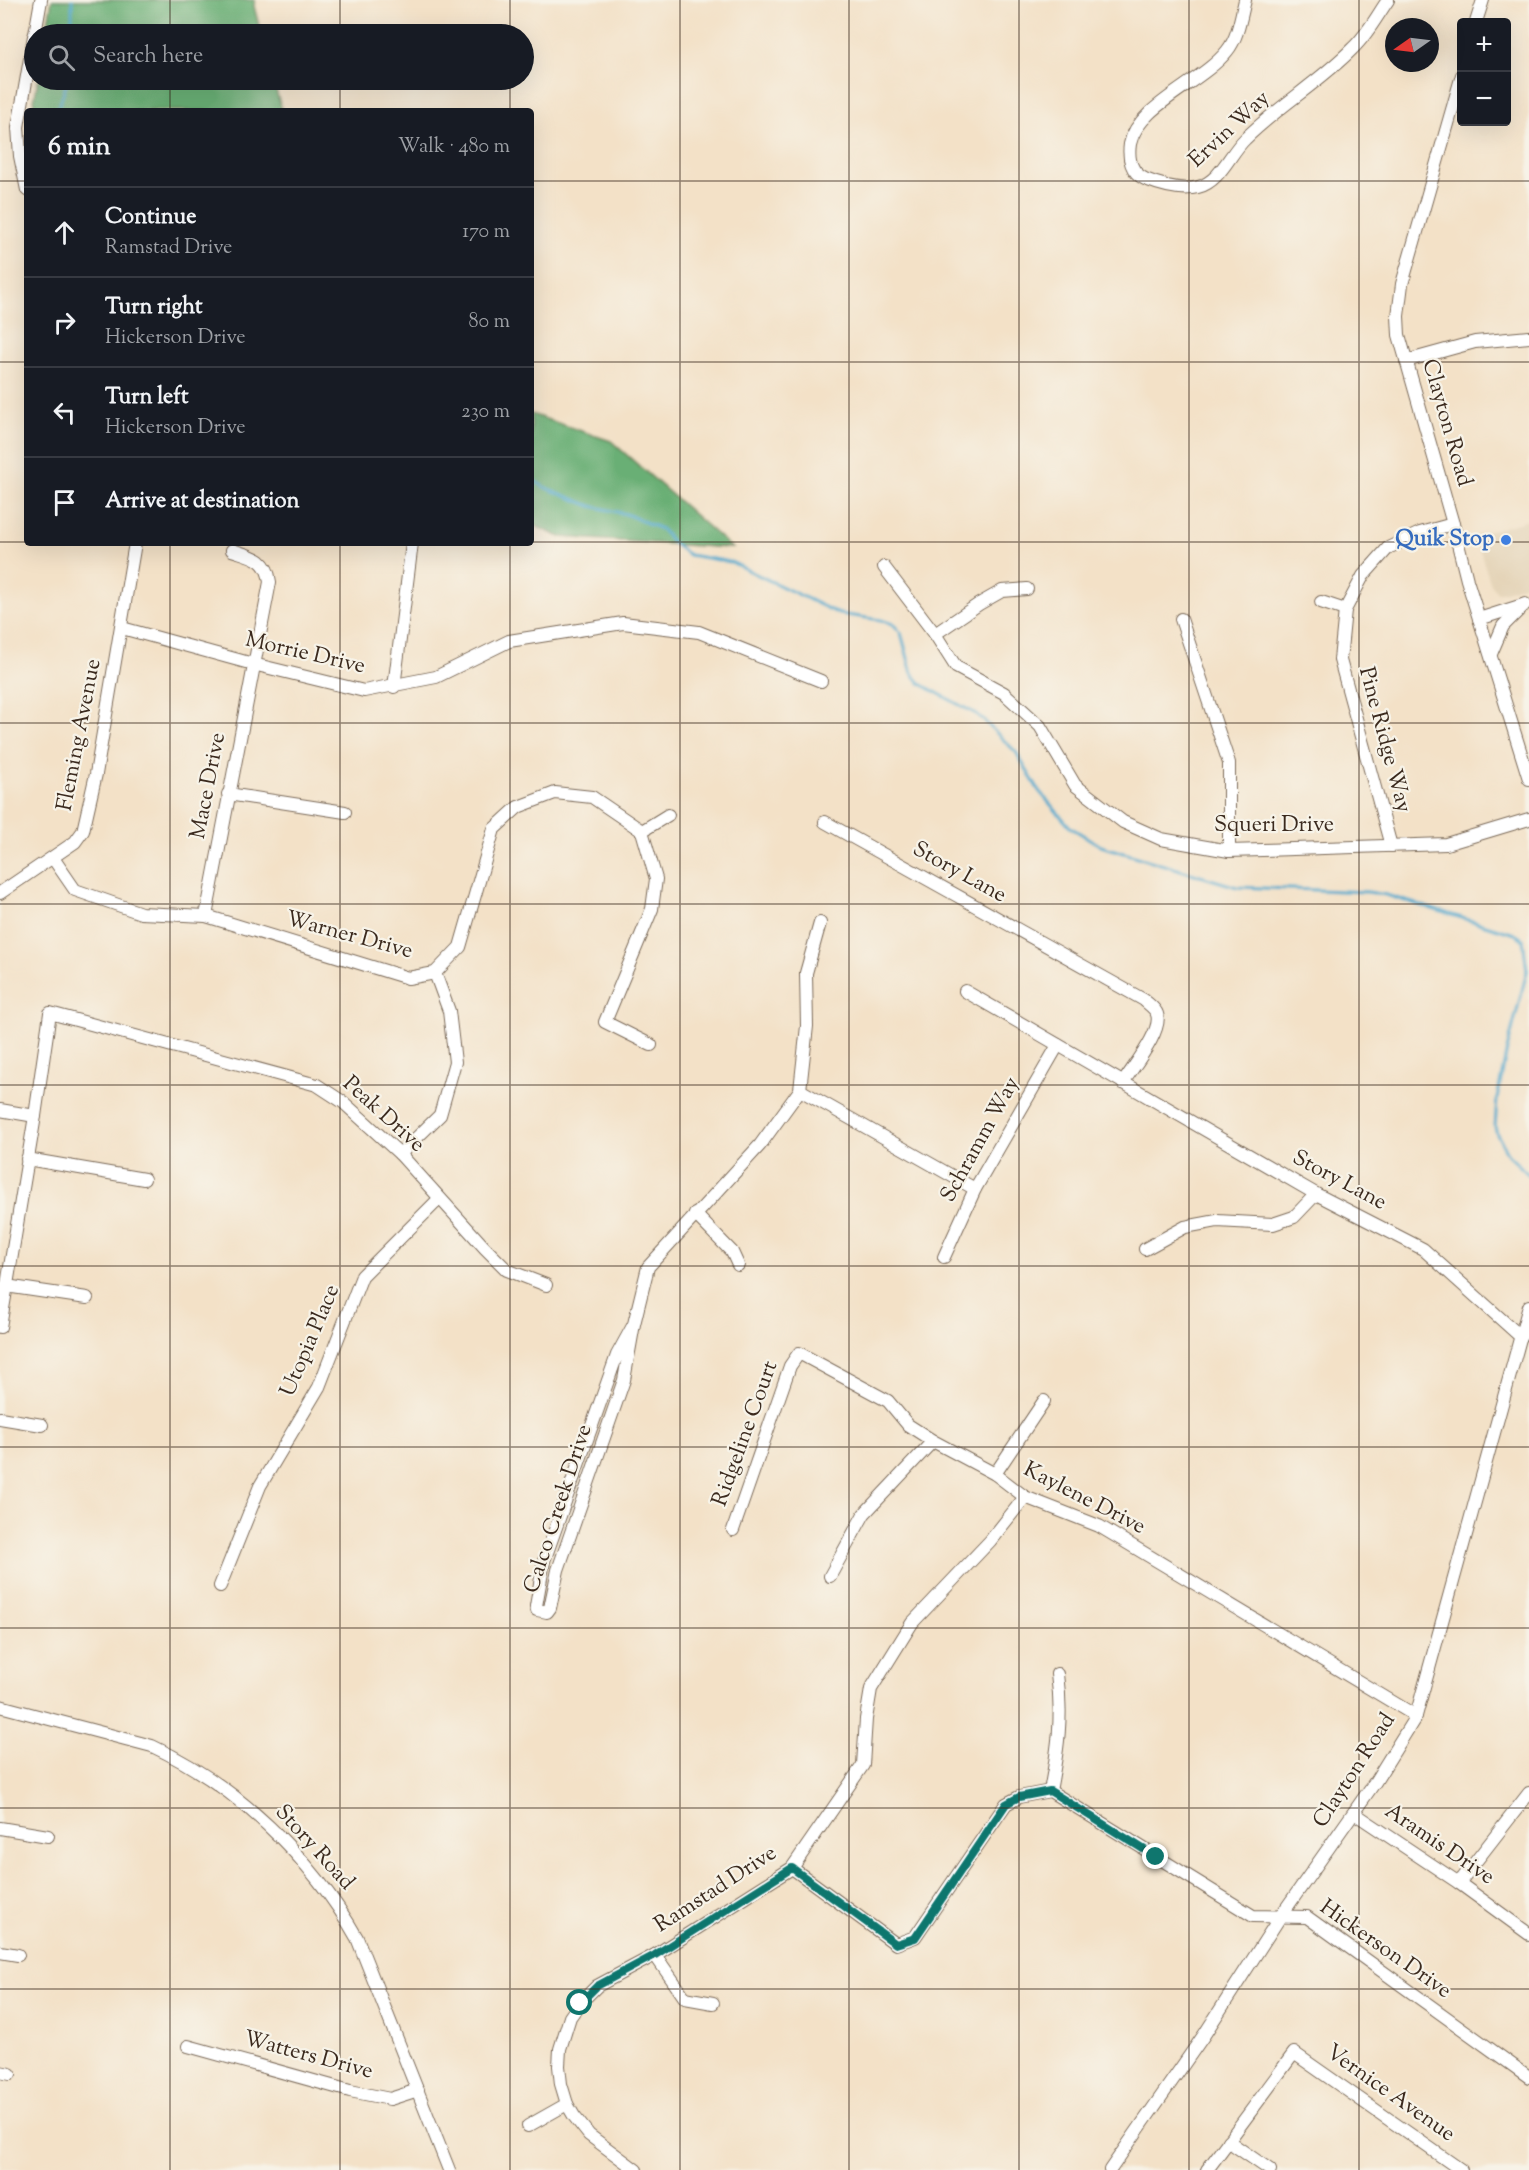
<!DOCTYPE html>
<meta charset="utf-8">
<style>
body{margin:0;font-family:"Sorts Mill Goudy",serif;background:#20242c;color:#f1f3f6}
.controls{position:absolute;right:18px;top:18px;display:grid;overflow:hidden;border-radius:6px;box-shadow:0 6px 24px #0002}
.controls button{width:54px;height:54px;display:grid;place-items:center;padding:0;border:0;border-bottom:2px solid #363941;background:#171b24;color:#f1f3f6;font:30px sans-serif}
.compass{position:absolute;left:1385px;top:18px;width:54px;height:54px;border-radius:50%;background:#171b24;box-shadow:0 6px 24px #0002;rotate:256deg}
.stop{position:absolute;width:18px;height:18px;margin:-14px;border:4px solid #0f766e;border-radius:50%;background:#fff}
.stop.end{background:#0f766e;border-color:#fff;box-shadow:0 2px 6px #0008}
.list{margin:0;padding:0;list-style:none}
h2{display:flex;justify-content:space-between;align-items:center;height:78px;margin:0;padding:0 24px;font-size:26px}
h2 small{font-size:20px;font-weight:400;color:#9ea1a6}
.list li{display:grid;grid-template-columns:39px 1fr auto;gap:18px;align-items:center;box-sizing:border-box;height:90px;padding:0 24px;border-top:2px solid #363941}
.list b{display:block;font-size:22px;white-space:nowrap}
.list p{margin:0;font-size:20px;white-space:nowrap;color:#9ea1a6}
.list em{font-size:20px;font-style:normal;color:#9ea1a6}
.icon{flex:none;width:33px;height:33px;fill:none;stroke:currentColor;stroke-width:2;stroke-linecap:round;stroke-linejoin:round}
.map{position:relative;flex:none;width:1529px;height:2170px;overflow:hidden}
.search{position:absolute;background:#171b24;box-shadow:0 6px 24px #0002;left:24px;top:24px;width:510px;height:66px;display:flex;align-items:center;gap:15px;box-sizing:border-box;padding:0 21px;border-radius:33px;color:#9ea1a6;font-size:22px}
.panel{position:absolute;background:#171b24;box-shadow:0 6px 24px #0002;left:24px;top:108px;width:510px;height:438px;border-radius:6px}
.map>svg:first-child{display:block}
.built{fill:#e3d1b4}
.forest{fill:#69af74;stroke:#526c49;stroke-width:1.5}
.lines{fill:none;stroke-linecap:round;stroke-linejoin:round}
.stream{stroke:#4fa7cc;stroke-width:3}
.minor-casing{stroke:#7b6a59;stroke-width:14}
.minor{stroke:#fff;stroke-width:12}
.route{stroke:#0f766e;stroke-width:8}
.grid{fill:none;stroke:#3b2a1e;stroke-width:1.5;stroke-opacity:0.55}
.shop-dot{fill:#3f7fe0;stroke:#f7f3e8;stroke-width:2}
.labels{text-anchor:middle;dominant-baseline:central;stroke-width:4.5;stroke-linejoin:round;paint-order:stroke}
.street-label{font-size:22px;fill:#3b2a1e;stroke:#f7f3e8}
.shop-label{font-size:22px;font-weight:bold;fill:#366cbe;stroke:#f7f3e8;text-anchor:end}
</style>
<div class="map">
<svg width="1529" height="2170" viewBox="0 0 1529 2170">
<rect width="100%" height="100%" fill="#f7f3e8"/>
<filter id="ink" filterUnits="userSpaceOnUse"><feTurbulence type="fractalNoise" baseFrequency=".0167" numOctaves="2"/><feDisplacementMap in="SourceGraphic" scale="12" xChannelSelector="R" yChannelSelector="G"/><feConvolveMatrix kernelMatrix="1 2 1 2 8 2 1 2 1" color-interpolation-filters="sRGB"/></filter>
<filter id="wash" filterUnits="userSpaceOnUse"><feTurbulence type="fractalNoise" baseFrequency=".008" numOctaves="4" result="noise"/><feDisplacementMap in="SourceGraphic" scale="24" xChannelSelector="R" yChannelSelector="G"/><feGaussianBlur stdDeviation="1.35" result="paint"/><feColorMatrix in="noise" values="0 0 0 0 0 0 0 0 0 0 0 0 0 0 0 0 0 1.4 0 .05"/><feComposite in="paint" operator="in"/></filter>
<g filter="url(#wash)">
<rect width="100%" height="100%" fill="#f3e1c7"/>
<path class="built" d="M1529,520V583L1503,592H1497L1491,585L1475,535Z"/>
<g class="forest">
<path d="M52,0H255L254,6L261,34H46Z"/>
<path d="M38,80H273L282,111H32Z"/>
<path d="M531,414L611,441L732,548L560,537L531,524Z"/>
</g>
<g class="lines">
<g class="stream">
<path d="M72,34V0"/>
<path d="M57,111L68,80"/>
<path d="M531,479L546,488L591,506L626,514L661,529L674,544L689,555L731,562L839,614L881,620L893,624L901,633L912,673L921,684L978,715L1016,752L1039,791L1070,827L1101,846L1237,887L1368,892L1386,895L1515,934L1523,939L1527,971L1506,1054L1497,1099L1495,1127L1497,1134L1508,1155L1529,1175"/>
</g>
</g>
</g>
<g filter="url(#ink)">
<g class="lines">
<g class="minor-casing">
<g id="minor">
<path d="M1245,0C1241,16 1238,38 1227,51C1203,82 1137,106 1130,144C1128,158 1131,173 1145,179C1160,185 1182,191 1198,187C1220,182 1230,153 1245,139C1278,106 1320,82 1353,48C1367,35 1377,16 1388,0"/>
<path d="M1476,22L1483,0"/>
<path d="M35,34L41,0"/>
<path d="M1462,75L1402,284L1398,316L1399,335L1453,524L1467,580L1529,779"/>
<path d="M27,190L20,156L18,127L34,36"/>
<path d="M1406,361L1475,342L1529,337"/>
<path d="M884,567L935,634L956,667L1004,693L1040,726L1075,785L1123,822L1161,839L1229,851L1446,844L1529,819"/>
<path d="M1321,602L1345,610"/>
<path d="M1181,619L1229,763V851"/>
<path d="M1479,619L1523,605"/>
<path d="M122,628L253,664L364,691L436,677L509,641L623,623L699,632L821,681"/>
<path d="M935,634L979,604L1002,591L1027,589"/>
<path d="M1491,654L1503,626L1525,604"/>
<path d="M394,687L412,543"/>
<path d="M228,794L345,812"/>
<path d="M825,822L1144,1000C1148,1004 1155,1008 1157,1014C1163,1031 1132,1068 1123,1083"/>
<path d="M642,831L668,815"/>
<path d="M1391,846L1340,660L1345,610L1363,576L1388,548L1420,533L1453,524"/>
<path d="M53,858L75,890L141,913L206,916L408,978L435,973L460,947L494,829L518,807L555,793L592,797L642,831L656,879L652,909L605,1022L651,1045"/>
<path d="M0,893L75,842L83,831L96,774L135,543"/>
<path d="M206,916L270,582C267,558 253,557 232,550"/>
<path d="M965,991L1316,1194L1423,1249L1521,1337"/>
<path d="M800,1090L975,1189"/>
<path d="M0,1110L35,1116"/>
<path d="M400,1154L440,1115L455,1062L449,1011L435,973"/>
<path d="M27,1159L144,1179"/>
<path d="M695,1214L732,1252L738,1265"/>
<path d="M1145,1249L1185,1227L1217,1221L1273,1224L1294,1217L1316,1194"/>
<path d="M944,1257L975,1189L1058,1045"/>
<path d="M6,1286L87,1298"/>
<path d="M634,1324L617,1355L544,1561L536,1606L537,1610L547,1612L550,1608L558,1570L624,1380L634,1324L648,1267L760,1145L800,1090L807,1026L806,973L820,923"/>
<path d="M0,1327L35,1116L50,1013L317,1085L343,1102L400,1154L485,1248L507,1270L546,1285"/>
<path d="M0,1418L42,1425"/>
<path d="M995,1474L1044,1401"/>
<path d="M733,1530L790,1366L799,1353L888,1401L908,1425L933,1441L995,1474L1025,1497L1099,1526L1416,1716"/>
<path d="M830,1576L864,1514L933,1441"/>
<path d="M220,1586L260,1486L319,1387L362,1276L439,1199"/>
<path d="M0,1706L152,1746C236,1785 312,1858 357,1938L449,2170"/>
<path d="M1050,1791C1058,1749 1063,1717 1057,1674"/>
<path d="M1354,1813L1459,1883L1529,1934"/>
<path d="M0,1828L48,1836"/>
<path d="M792,1868L896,1944L915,1937L1006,1804L1019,1797L1050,1791L1253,1916L1307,1917L1529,2077"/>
<path d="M1459,1883L1529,1793"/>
<path d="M0,1952L18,1955"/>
<path d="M655,1955L685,1998L713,2003"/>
<path d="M188,2046L350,2091L390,2099L418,2090"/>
<path d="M0,2072L10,2074"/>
<path d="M528,2126L567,2104"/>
<path d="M1228,2141L1270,2170"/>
<path d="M636,2170L589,2135L574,2116L567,2104L561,2084L559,2066L560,2049L570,2017L580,2003L597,1986L655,1955L792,1868L863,1765L866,1719L871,1689L912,1623L990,1541L1025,1497"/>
<path d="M1110,2170L1204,2035L1280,1917L1375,1782L1416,1716L1529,1306"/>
<path d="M1207,2170L1294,2053L1461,2170"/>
</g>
</g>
<use href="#minor" class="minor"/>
</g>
</g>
<g class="lines" filter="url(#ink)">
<path class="route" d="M580,2003L597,1986L655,1955L792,1868L896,1944L915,1938L1006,1804L1019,1797L1050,1791L1156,1857"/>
</g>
<path class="grid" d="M170,0V34M340,0V34M510,0V34M680,0V2170M849,0V2170M1019,0V2170M1189,0V2170M1359,0V2170M170,80V111M340,80V111M510,80V111M0,181H27M531,181H1529M0,362H27M531,362H1529M0,542H27M531,542H1529M170,543V2170M340,543V2170M510,543V2170M0,723H1529M0,904H1529M0,1085H1529M0,1266H1529M0,1447H1529M0,1628H1529M0,1808H1529M0,1989H1529"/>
<circle class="shop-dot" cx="1506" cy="540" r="6"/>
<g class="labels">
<g class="street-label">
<text transform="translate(1230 130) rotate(-43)">Ervin Way</text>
<text transform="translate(1446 423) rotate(74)">Clayton Road</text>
<text transform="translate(305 654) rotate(13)">Morrie Drive</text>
<text transform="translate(80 735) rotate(-79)">Fleming Avenue</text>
<text transform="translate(1384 740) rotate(75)">Pine Ridge Way</text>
<text transform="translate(209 786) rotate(-79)">Mace Drive</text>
<text x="1274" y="826">Squeri Drive</text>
<text transform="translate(959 873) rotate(29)">Story Lane</text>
<text transform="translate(349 936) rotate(15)">Warner Drive</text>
<text transform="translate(383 1115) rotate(42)">Peak Drive</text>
<text transform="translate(981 1140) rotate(-61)">Schramm Way</text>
<text transform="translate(1339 1181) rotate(28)">Story Lane</text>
<text transform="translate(311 1341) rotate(-67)">Utopia Place</text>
<text transform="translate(746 1434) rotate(-70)">Ridgeline Court</text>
<text transform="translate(1084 1499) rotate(27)">Kaylene Drive</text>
<text transform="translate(559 1509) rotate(-72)">Calco Creek Drive</text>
<text transform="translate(1355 1771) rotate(-57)">Clayton Road</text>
<text transform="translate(1439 1845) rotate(34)">Aramis Drive</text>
<text transform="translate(314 1848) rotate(48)">Story Road</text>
<text transform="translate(716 1890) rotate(-33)">Ramstad Drive</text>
<text transform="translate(1385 1950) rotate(35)">Hickerson Drive</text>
<text transform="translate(308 2056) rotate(15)">Watters Drive</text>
<text transform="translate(1390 2094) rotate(35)">Vernice Avenue</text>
</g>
<g class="shop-label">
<text x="1494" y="540">Quik Stop</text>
</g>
</g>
</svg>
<div class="controls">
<button>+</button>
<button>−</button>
</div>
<svg class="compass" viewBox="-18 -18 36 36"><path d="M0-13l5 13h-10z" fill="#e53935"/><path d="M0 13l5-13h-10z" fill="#9ea1a6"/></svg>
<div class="stop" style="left:580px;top:2003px"></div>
<div class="stop end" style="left:1156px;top:1857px"></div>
<div class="search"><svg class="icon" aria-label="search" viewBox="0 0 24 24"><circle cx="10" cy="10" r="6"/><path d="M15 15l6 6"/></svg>Search here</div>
<section class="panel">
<h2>6 min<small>Walk · 480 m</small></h2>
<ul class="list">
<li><svg class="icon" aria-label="ahead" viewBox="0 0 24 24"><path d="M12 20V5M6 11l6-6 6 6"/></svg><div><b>Continue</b><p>Ramstad Drive</p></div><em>170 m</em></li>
<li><svg class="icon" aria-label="right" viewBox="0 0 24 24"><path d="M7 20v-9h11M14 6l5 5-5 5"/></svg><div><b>Turn right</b><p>Hickerson Drive</p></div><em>80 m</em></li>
<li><svg class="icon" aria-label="left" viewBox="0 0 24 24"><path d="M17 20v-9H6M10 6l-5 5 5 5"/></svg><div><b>Turn left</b><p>Hickerson Drive</p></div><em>230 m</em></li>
<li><svg class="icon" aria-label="arrive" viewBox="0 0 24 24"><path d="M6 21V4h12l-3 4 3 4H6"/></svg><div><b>Arrive at destination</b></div></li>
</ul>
</section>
</div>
